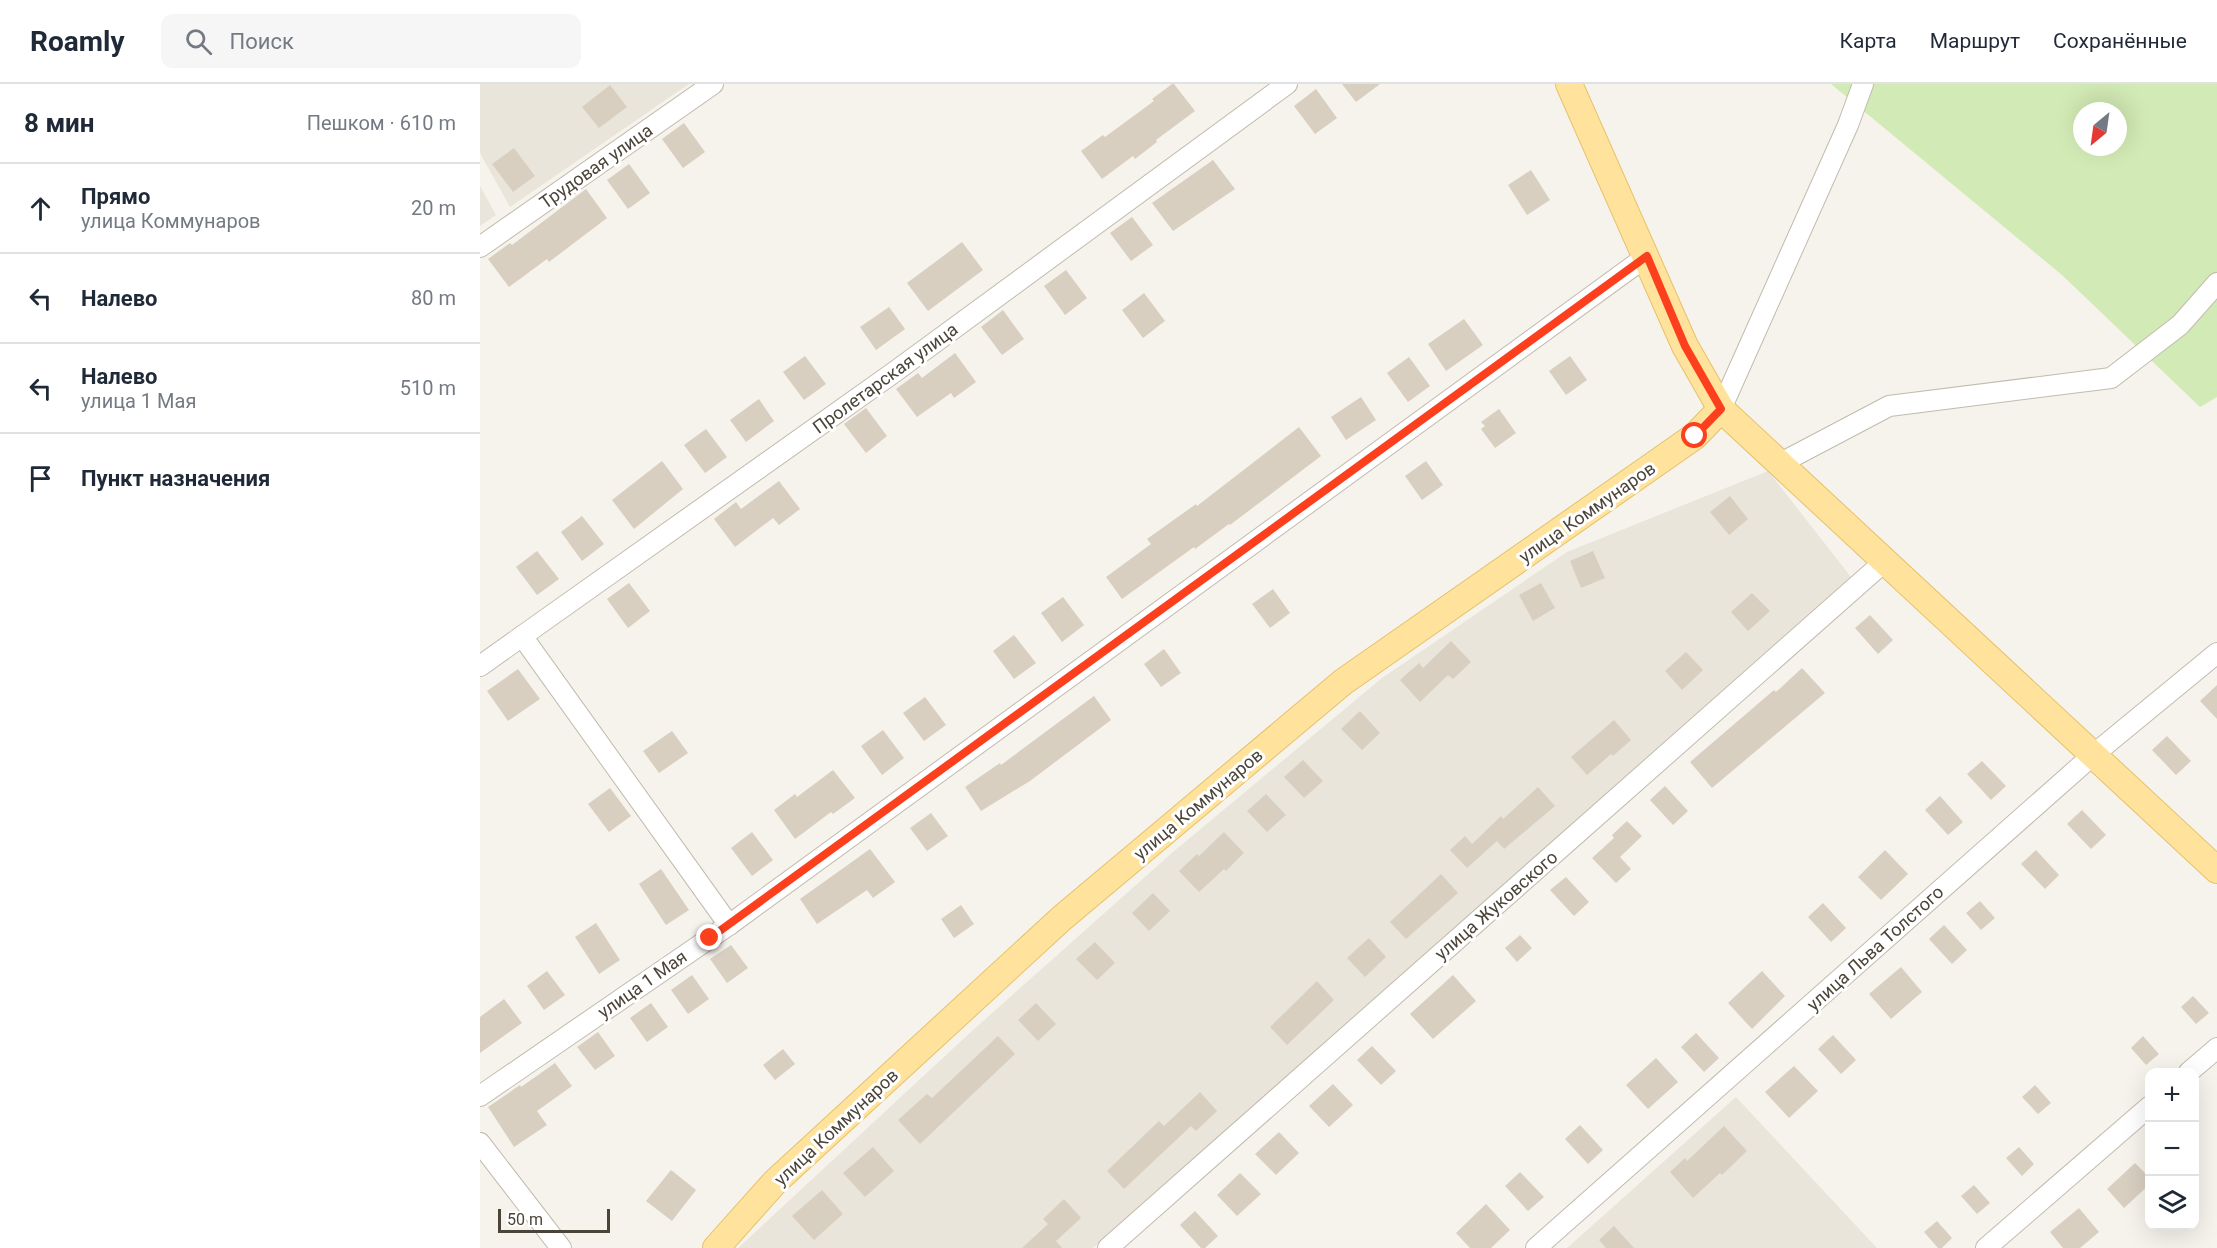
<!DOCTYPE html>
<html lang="ru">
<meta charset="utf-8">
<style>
body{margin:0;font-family:Roboto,sans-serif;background:#f6f6f7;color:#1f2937}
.controls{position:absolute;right:18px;bottom:18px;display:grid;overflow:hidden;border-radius:12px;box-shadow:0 6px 24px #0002}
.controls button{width:54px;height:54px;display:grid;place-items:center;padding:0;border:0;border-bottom:2px solid #e0e1e3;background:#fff;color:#1f2937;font:30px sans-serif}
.compass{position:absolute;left:1593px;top:18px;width:54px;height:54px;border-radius:50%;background:#fff;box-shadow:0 6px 24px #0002;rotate:209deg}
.scale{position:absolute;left:18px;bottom:15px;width:112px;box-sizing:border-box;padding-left:6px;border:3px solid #4b4439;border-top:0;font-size:16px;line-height:21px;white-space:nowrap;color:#4b4439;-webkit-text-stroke:4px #fff;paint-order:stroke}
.stop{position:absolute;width:18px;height:18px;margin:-14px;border:4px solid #fc3f1d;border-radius:50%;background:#fff}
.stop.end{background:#fc3f1d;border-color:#fff;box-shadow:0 2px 6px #0008}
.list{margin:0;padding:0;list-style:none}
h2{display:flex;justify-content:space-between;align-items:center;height:78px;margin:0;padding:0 24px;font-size:26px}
h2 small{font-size:20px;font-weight:400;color:#747a83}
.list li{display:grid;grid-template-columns:39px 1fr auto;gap:18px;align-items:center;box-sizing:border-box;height:90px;padding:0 24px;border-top:2px solid #e0e1e3}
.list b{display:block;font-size:22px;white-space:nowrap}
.list p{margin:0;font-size:20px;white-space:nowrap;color:#747a83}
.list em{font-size:20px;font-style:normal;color:#747a83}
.icon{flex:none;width:33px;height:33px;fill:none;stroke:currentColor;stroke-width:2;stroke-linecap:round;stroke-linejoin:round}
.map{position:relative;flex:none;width:1737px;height:1164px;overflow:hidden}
header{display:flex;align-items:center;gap:36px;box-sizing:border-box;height:84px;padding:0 30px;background:#fff;border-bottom:2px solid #e0e1e3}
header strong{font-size:28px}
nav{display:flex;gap:33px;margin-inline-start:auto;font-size:21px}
.search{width:420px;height:54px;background:#f6f6f7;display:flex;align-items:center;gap:15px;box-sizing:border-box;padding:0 21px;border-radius:12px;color:#747a83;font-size:22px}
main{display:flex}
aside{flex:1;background:#fff}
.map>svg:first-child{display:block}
.residential{fill:#eae5da}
.green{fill:#d2eab5;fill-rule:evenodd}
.building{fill:#d8cfc1}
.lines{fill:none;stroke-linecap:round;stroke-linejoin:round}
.minor-casing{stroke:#c2bbae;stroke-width:22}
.major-casing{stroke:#e6c16a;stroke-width:28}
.minor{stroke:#fff;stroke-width:20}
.major{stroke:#ffe39c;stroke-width:26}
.route{stroke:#fc3f1d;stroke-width:8}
.labels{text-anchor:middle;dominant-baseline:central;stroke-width:6;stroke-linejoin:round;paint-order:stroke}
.street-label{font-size:18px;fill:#4b4439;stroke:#fff}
</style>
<header>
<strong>Roamly</strong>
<div class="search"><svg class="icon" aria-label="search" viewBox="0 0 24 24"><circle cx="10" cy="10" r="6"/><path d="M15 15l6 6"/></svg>Поиск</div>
<nav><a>Карта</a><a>Маршрут</a><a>Сохранённые</a></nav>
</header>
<main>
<aside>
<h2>8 мин<small>Пешком · 610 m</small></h2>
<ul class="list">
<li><svg class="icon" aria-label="ahead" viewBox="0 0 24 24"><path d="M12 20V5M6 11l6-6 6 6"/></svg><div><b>Прямо</b><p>улица Коммунаров</p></div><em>20 m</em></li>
<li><svg class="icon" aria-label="left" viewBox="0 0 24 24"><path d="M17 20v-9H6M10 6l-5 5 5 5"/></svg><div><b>Налево</b></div><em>80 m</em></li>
<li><svg class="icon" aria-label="left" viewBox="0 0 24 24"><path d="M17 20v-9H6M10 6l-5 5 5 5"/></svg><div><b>Налево</b><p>улица 1 Мая</p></div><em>510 m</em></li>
<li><svg class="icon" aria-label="arrive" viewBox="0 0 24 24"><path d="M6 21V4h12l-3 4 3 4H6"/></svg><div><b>Пункт назначения</b></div></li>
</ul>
</aside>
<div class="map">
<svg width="1737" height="1164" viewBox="0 0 1737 1164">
<rect width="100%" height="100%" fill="#f6f3ec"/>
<g class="residential">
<path d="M0,0H209L30,123L0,69Z"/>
<path d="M0,102L16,131L0,142Z"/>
<path d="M1288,387L1371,493L613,1164H258L493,946L693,768L902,594L1087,468Z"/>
<path d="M1256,1013L1397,1164H1087Z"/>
</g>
<path class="green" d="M1351,0H1737V313L1720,323L1582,191ZM1602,27H1638V63H1602Z"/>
<g class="building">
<path d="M692,0H694L715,27L676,56L677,58L655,75L653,72L622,95L601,67L623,51L625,53L674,17L672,15Z"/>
<path d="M862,0H900L876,18Z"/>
<path d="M130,1L147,23L119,44L102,23Z"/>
<path d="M836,5L857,34L835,50L814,22Z"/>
<path d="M204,39L225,68L203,84L182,55Z"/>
<path d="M34,64L55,92L33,108L12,80Z"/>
<path d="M733,76L755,105L693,147L672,119Z"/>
<path d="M149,80L170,109L148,125L127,96Z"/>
<path d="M1051,86L1070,116L1047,131L1028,101Z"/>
<path d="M106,105L127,134L69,178L67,175L29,203L8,175L30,159L32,161Z"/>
<path d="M652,133L673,161L651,177L630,149Z"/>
<path d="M482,158L503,186L448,227L427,199Z"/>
<path d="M586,186L607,214L585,231L564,202Z"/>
<path d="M664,209L685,237L663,254L642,226Z"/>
<path d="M409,223L425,245L396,266L380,243Z"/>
<path d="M523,226L544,255L522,271L501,243Z"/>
<path d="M984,235L1003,261L966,287L948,260Z"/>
<path d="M475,269L496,298L474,314L471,309L437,333L416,305L438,289L442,294Z"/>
<path d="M325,272L346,300L324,316L303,288Z"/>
<path d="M1090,272L1107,296L1086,311L1069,287Z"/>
<path d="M929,273L950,302L928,318L907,289Z"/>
<path d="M881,313L896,336L866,356L851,333Z"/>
<path d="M279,315L294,337L266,358L250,336Z"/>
<path d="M386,324L407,352L386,369L364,340Z"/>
<path d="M1019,325L1036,349L1015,364L1001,345L1005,342L1001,338Z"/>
<path d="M819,343L841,372L750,441L749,440L715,465L714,463L642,515L626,493L671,460L667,455L716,420L717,422Z"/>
<path d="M226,345L247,373L225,389L204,361Z"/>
<path d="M182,377L203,405L154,445L132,416Z"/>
<path d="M946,377L963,401L942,416L925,392Z"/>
<path d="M299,397L320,425L299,441L293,434L255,463L234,435L256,418L261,425Z"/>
<path d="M1250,412L1268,435L1249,451L1230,428Z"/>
<path d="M102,432L124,460L102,477L81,448Z"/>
<path d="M57,467L79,495L57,511L36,483Z"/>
<path d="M1113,467L1125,494L1101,504L1090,477Z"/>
<path d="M149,499L170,527L148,544L127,515Z"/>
<path d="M1061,499L1075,524L1053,537L1039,511Z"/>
<path d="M793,505L810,529L790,544L772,520Z"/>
<path d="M1272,509L1290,527L1268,547L1251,528Z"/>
<path d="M583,513L604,541L582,558L561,529Z"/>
<path d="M1390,531L1413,556L1398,570L1375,544Z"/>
<path d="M534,551L556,579L534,595L513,567Z"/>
<path d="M971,557L991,578L973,595L968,591L940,618L920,596L939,579L943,584Z"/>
<path d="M684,565L701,589L681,603L664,580Z"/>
<path d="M1206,568L1223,586L1202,606L1185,587Z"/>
<path d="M1322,584L1345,609L1232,704L1210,678L1294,606L1296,608Z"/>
<path d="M38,585L60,615L28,637L7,607Z"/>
<path d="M1737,601V635L1720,617Z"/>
<path d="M614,612L631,636L550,697L501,727L485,703L520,679L521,681Z"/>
<path d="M445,613L466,641L444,657L423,629Z"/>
<path d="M880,627L900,649L882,666L861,645Z"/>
<path d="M1134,636L1151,656L1133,672L1131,670L1107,691L1091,673Z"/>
<path d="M403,646L424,674L402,691L381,662Z"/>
<path d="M192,647L208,669L179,689L163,667Z"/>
<path d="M1687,652L1711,677L1696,691L1672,666Z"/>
<path d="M823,676L843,697L824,714L804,693Z"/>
<path d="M1502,677L1526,702L1511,716L1487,690Z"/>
<path d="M353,686L375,714L353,730L351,728L315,755L294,726L315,710L317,713Z"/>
<path d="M1185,702L1208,727L1193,741L1170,716Z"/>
<path d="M1058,703L1075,722L1024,765L1017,757L987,784L970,766L985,752L992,760L1021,732L1023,735Z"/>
<path d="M130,704L151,732L129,748L108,720Z"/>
<path d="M786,710L806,731L787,748L767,727Z"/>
<path d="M1460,712L1483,738L1468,751L1445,726Z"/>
<path d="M1602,726L1626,751L1611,765L1587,740Z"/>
<path d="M451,729L468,752L447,767L430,744Z"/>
<path d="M1147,737L1162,752L1140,773L1151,785L1136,799L1112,774L1134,754L1132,751Z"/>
<path d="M272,748L293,776L272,792L251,764Z"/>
<path d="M744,748L764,769L746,787L744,785L719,808L699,787L717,770L719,772Z"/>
<path d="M390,765L415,798L393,814L387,806L337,840L320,815Z"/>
<path d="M1405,766L1428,790L1401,816L1378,793Z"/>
<path d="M1556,766L1579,791L1565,805L1541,780Z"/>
<path d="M181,785L209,826L186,841L159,800Z"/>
<path d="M961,790L978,809L926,855L910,838Z"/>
<path d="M1086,793L1109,818L1094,832L1070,806Z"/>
<path d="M673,809L690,827L669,847L652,829Z"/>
<path d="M1500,817L1515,834L1501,846L1486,829Z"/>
<path d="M1343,819L1366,844L1351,858L1328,833Z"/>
<path d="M481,821L494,840L474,854L461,835Z"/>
<path d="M116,839L140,876L119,890L95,853Z"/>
<path d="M1464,841L1487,866L1472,880L1449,855Z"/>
<path d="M1040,851L1052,864L1037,878L1025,864Z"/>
<path d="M889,854L906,873L885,893L867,874Z"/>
<path d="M615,858L635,879L617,896L596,875Z"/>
<path d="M251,861L268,884L247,899L230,875Z"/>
<path d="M1421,883L1442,908L1411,935L1389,910Z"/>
<path d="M67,887L85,911L64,926L47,902Z"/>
<path d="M1282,887L1305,912L1272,945L1248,919Z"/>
<path d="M212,891L229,915L208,930L191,906Z"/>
<path d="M973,891L996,917L953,955L930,930Z"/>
<path d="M837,897L854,916L807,961L790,943Z"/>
<path d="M1713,912L1729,929L1716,940L1701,923Z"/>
<path d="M24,915L42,939L0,969V933Z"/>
<path d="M171,919L188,943L167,958L150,934Z"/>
<path d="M556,919L576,940L558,957L538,936Z"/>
<path d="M118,948L135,972L115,986L97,963Z"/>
<path d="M1216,949L1239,974L1224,988L1201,963Z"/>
<path d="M1353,951L1376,976L1361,990L1338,965Z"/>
<path d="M518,952L535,970L440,1060L418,1036L447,1010L452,1014Z"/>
<path d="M1663,952L1679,970L1666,981L1651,964Z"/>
<path d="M892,962L916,987L901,1001L877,976Z"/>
<path d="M303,965L315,980L295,996L283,981Z"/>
<path d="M1176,974L1198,998L1168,1025L1146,1001Z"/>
<path d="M75,979L92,1002L57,1027L67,1041L34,1063L8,1023L40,1001L41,1003Z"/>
<path d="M1314,982L1338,1007L1309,1034L1285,1008Z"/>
<path d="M853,1000L873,1021L849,1043L829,1022Z"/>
<path d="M1555,1001L1571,1019L1558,1030L1542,1013Z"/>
<path d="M720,1008L737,1027L716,1047L711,1042L644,1105L627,1087L679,1037L684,1042Z"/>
<path d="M1100,1041L1123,1066L1108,1080L1085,1055Z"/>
<path d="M1244,1042L1267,1067L1242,1091L1240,1089L1213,1114L1190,1088L1205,1074L1207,1077Z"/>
<path d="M799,1048L819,1069L796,1091L775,1070Z"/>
<path d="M393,1063L414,1087L385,1113L363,1089Z"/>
<path d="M1539,1063L1554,1080L1542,1092L1526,1074Z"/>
<path d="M1655,1079L1670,1094V1100L1644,1124L1627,1105Z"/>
<path d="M191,1086L216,1106L192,1137L166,1117Z"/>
<path d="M1040,1088L1064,1113L1048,1127L1025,1102Z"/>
<path d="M760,1089L781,1110L757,1132L737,1111Z"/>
<path d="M1494,1101L1510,1119L1497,1130L1481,1112Z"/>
<path d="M342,1106L363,1130L334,1156L312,1132Z"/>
<path d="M584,1115L601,1134L576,1157L582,1164H542L568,1140L563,1135Z"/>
<path d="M1006,1120L1030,1146L1011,1164H990L976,1149Z"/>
<path d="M1599,1124L1619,1148L1600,1164H1583L1570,1148Z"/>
<path d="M715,1127L738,1152L725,1164H721L700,1141Z"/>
<path d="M1457,1137L1472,1154L1462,1164H1458L1444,1148Z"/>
<path d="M1134,1142L1154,1164H1126L1119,1156Z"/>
</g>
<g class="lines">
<g class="minor-casing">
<g id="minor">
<path d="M0,163L233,0"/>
<path d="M1241,325L1368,41L1383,0"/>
<path d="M1299,380L1409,322L1631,294L1700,241L1737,199"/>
<path d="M42,552L249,841"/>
<path d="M0,582L413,289L807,0"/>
<path d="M1709,988L1737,964"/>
<path d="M0,1012L249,841L1167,172"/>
<path d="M0,1059L81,1164"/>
<path d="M628,1164L1404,478"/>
<path d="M1056,1164L1613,671L1737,569"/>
<path d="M1506,1164L1670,1022"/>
</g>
</g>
<g class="major-casing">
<g id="major">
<path d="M1089,0L1205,262L1241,325L1737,786"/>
<path d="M236,1164L295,1098L582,834L863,598L1215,352L1241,325"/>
</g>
</g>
<use href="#minor" class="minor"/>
<use href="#major" class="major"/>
</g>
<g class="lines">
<path class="route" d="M230,854L1167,172L1205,262L1241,325L1215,352"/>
</g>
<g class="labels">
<g class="street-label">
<text transform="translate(116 82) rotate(-35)">Трудовая улица</text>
<text transform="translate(405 294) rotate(-36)">Пролетарская улица</text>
<text transform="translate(1107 428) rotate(-35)">улица Коммунаров</text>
<text transform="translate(718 720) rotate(-40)">улица Коммунаров</text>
<text transform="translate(1016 821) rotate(-41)">улица Жуковского</text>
<text transform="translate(1395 864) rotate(-42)">улица Льва Толстого</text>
<text transform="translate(162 900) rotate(-35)">улица 1 Мая</text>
<text transform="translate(356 1043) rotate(-43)">улица Коммунаров</text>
</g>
</g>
</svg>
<div class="controls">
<button>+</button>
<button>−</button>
<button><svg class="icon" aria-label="layers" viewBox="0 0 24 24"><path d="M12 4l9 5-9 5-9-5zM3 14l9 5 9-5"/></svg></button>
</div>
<svg class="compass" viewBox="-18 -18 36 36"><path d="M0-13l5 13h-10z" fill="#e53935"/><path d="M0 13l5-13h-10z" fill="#747a83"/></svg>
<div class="scale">50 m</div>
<div class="stop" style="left:1215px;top:352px"></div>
<div class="stop end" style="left:230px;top:854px"></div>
</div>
</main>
